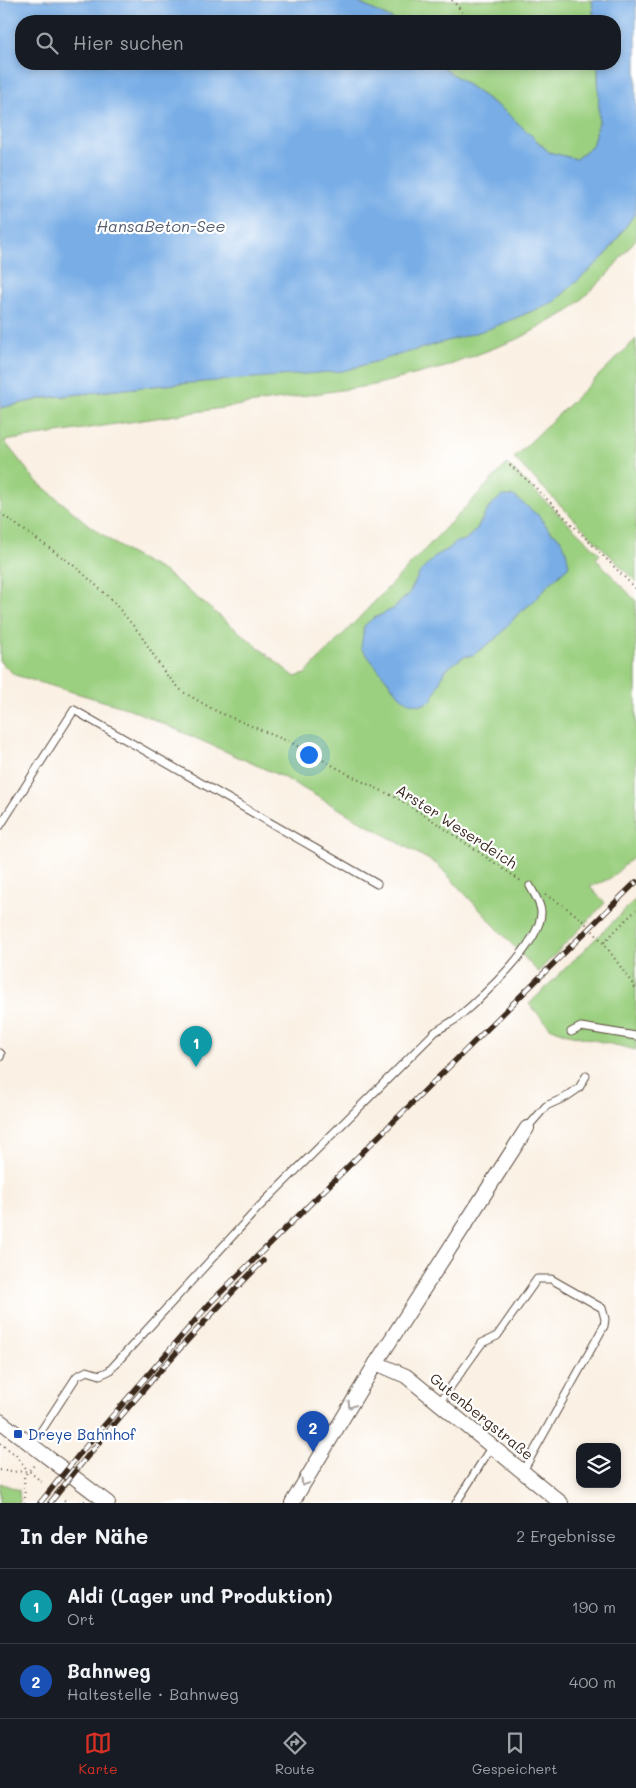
<!DOCTYPE html>
<html lang="de">
<meta charset="utf-8">
<style>
body{margin:0;font-family:Mali,sans-serif;background:#20242c;color:#f1f3f6}
.controls{position:absolute;right:15px;bottom:15px;display:grid;overflow:hidden;border-radius:10px;box-shadow:0 2px 8px #0003}
.controls button{width:45px;height:45px;display:grid;place-items:center;padding:0;border:0;border-bottom:1px solid #363941;background:#171b24;color:#f1f3f6;font:25px sans-serif}
.you{position:absolute;left:308px;top:754px;width:18px;height:18px;margin:-12px;border:4px solid #fff;border-radius:50%;background:#1a73e8;box-shadow:0 0 0 8px #1a73e833}
.badge{display:grid;place-items:center;width:32px;height:32px;border-radius:50%;background:#d93025;color:#fff;font-size:16px;font-weight:700}
.pin{position:absolute;translate:-50% -41px;filter:drop-shadow(0 1px 2px #0008)}
.pin::after{content:'';position:absolute;top:26px;width:18px;height:15px;background:inherit;clip-path:polygon(0 0,100% 0,50% 100%)}
.list{margin:0;padding:0;list-style:none}
h2{display:flex;justify-content:space-between;align-items:center;height:65px;margin:0;padding:0 20px;font-size:21px}
h2 small{font-size:16px;font-weight:400;color:#9ea1a6}
.list li{display:grid;grid-template-columns:32px 1fr auto;gap:15px;align-items:center;box-sizing:border-box;height:75px;padding:0 20px;border-top:1px solid #363941}
.list b{display:block;font-size:19px;white-space:nowrap}
.list p{margin:0;font-size:16px;white-space:nowrap;color:#9ea1a6}
.list em{font-size:16px;font-style:normal;color:#9ea1a6}
.icon{flex:none;width:28px;height:28px;fill:none;stroke:currentColor;stroke-width:2;stroke-linecap:round;stroke-linejoin:round}
.map{position:relative;flex:none;width:636px;height:1503px;overflow:hidden}
.search{position:absolute;background:#171b24;box-shadow:0 2px 8px #0003;left:15px;right:15px;top:15px;height:55px;display:flex;align-items:center;gap:12px;box-sizing:border-box;padding:0 18px;border-radius:20px;color:#9ea1a6;font-size:19px}
.sheet{height:215px;background:#171b24}
nav{display:flex;justify-content:space-around;align-items:center;box-sizing:border-box;height:70px;border-top:1px solid #363941;background:#171b24;font-size:14px;color:#9ea1a6}
nav a{display:grid;justify-items:center;gap:2px}
nav .on{color:#d93025}
.map>svg:first-child{display:block}
.green{fill:#9cd081;stroke:#6c7d50;fill-rule:evenodd}
.water{fill:#78ade6;stroke:#5a6c82}
.lines{fill:none;stroke-linecap:round;stroke-linejoin:round}
.lane-casing{stroke:#58483c;stroke-width:9}
.street-casing{stroke:#58483c;stroke-width:16}
.path{stroke:#58483c;stroke-width:2;stroke-dasharray:1 4;stroke-linecap:butt}
.lane{stroke:#fff;stroke-width:7}
.street{stroke:#fff;stroke-width:14}
.rail-casing{stroke:#3b2a1e;stroke-width:5.5}
.rail{stroke:#fff;stroke-width:4;stroke-dasharray:11;stroke-linecap:butt}
.oneway{stroke:#a79f9a}
.transit-dot{fill:#1a4fb4;stroke:#fff;stroke-width:2}
.labels{text-anchor:middle;dominant-baseline:central;stroke-width:4.5;stroke-linejoin:round;paint-order:stroke}
.street-label{font-size:15px;fill:#3b2a1e;stroke:#fff}
.transit-label{font-size:15px;fill:#164399;stroke:#fff;text-anchor:start}
.water-label{font-size:16px;font-style:italic;fill:#535e6e;stroke:#fff}
</style>
<div class="map">
<svg width="636" height="1503" viewBox="0 0 636 1503">
<rect width="100%" height="100%" fill="#fff"/>
<filter id="ink" filterUnits="userSpaceOnUse"><feTurbulence type="fractalNoise" baseFrequency=".02" numOctaves="2"/><feDisplacementMap in="SourceGraphic" scale="10" xChannelSelector="R" yChannelSelector="G"/><feConvolveMatrix kernelMatrix="1 2 1 2 8 2 1 2 1" color-interpolation-filters="sRGB"/></filter>
<filter id="wash" filterUnits="userSpaceOnUse"><feTurbulence type="fractalNoise" baseFrequency=".0096" numOctaves="4" result="noise"/><feDisplacementMap in="SourceGraphic" scale="20" xChannelSelector="R" yChannelSelector="G"/><feGaussianBlur stdDeviation="1.12" result="paint"/><feColorMatrix in="noise" values="0 0 0 0 0 0 0 0 0 0 0 0 0 0 0 0 0 1.4 0 .05"/><feComposite in="paint" operator="in"/></filter>
<g filter="url(#wash)">
<rect width="100%" height="100%" fill="#faf0e3"/>
<g class="green">
<path d="M334,0H592L594,21H396L357,2Z"/>
<path d="M438,64H598L599,122L592,146L576,159L549,152L506,112Z"/>
<path d="M636,212V239L606,276L569,311L520,338L445,367L374,385L4,441L36,481L90,526L127,552L165,572L295,677L305,674L507,464L600,554L596,559L636,601V854L611,878L590,887L605,903L538,972L438,865L283,777L130,709L15,675L0,662V408L45,398L153,386L605,256ZM490,506L539,516L550,531L560,538L547,586L534,601L517,615L499,636L473,655L463,657L444,670L439,682L400,696L386,679L372,619L393,609L409,594L437,555L447,550L456,543L465,540L476,530Z"/>
<path d="M636,339V582L514,458Z"/>
<path d="M636,899V1050L564,1033L550,1027L529,1004Z"/>
<path d="M0,1483L19,1490L20,1503H0Z"/>
</g>
<g class="water">
<path d="M0,0H334L357,2L396,21H21V64H438L506,112L549,152L576,159L592,146L599,122L598,64H615V21H594L592,0H636V212L605,256L554,302L489,329L343,371L153,386L45,398L0,408Z"/>
<path d="M502,496H514L539,516L550,531L560,538L566,550L569,566L547,586L534,601L517,615L499,636L473,655L463,657L445,670L432,700L422,705L410,703L400,696L361,648L364,626L372,619L393,609L409,594L420,572L437,555L447,550L456,542L465,540L476,530L490,506Z"/>
</g>
</g>
<g filter="url(#ink)">
<g class="lines">
<g class="lane-casing">
<g id="lane">
<path d="M0,826L74,710L377,884"/>
<path d="M571,1032L581,1027L636,1036"/>
<path d="M0,1053L1,1054L0,1057"/>
<path d="M527,1128L546,1106L566,1097L579,1088L586,1076"/>
<path d="M439,1403L482,1343L497,1336L537,1279H551L602,1308L605,1319L604,1326L523,1471"/>
<path d="M32,1445L77,1376L87,1371L100,1375L109,1371L259,1207L435,1032C442,1027 451,1023 457,1018C480,999 543,942 541,911C540,902 534,894 530,886"/>
<path d="M456,1503L492,1446"/>
</g>
</g>
<g class="street-casing">
<g id="street">
<path d="M376,1363L406,1376L561,1503"/>
<path d="M0,1421L108,1503"/>
<path d="M292,1503L376,1363L527,1128"/>
</g>
</g>
<g class="path">
<path d="M452,0L466,16"/>
<path d="M510,465L536,488L636,589"/>
<path d="M0,513L76,567L111,599L141,635L164,672L183,692L218,712L292,743L359,780L397,798L432,820L521,881"/>
<path d="M545,895C553,899 561,904 568,909C597,929 616,961 636,989"/>
<path d="M604,942L636,910"/>
<path d="M0,1443L16,1455L28,1471"/>
<path d="M0,1470L11,1472L29,1471L44,1484"/>
<path d="M64,1500L68,1503"/>
<path d="M25,1503L24,1476L36,1463"/>
<path d="M74,1503L85,1501"/>
</g>
<use href="#lane" class="lane"/>
<use href="#street" class="street"/>
<g class="rail-casing">
<g id="rail">
<path d="M40,1503L82,1451L212,1301L636,882"/>
<path d="M50,1503C116,1419 187,1337 263,1261"/>
</g>
</g>
<use href="#rail" class="rail"/>
</g>
<defs><path id="oneway-chevron" d="M-2-3.5L2.5 0L-2 3.5" fill="none" stroke-width="1.6" stroke-linecap="round" stroke-linejoin="round" transform="scale(1.25)"/></defs>
<g class="oneway">
<use href="#oneway-chevron" transform="translate(351 1405) rotate(121)"/>
<use href="#oneway-chevron" transform="translate(304 1483) rotate(121)"/>
</g>
</g>
<rect class="transit-dot" x="13" y="1429" width="10" height="10" rx="2.5"/>
<g class="labels">
<g class="street-label">
<text transform="translate(457 826) rotate(33)">Arster Weserdeich</text>
<text transform="translate(482 1416) rotate(39)">Gutenbergstraße</text>
</g>
<g class="transit-label">
<text x="28" y="1434">Dreye Bahnhof</text>
</g>
<g class="water-label">
<text x="161" y="225">HansaBeton-See</text>
</g>
</g>
</svg>
<div class="controls">
<button><svg class="icon" aria-label="layers" viewBox="0 0 24 24"><path d="M12 4l9 5-9 5-9-5zM3 14l9 5 9-5"/></svg></button>
</div>
<div class="you"></div>
<div class="pin badge" style="left:196px;top:1067px;background:#0f9aa8">1</div>
<div class="pin badge" style="left:313px;top:1452px;background:#1a4fb4">2</div>
<div class="search"><svg class="icon" aria-label="search" viewBox="0 0 24 24"><circle cx="10" cy="10" r="6"/><path d="M15 15l6 6"/></svg>Hier suchen</div>
</div>
<section class="sheet">
<h2>In der Nähe<small>2 Ergebnisse</small></h2>
<ul class="list">
<li><span class="badge" style="background:#0f9aa8">1</span><div><b>Aldi (Lager und Produktion)</b><p>Ort</p></div><em>190 m</em></li>
<li><span class="badge" style="background:#1a4fb4">2</span><div><b>Bahnweg</b><p>Haltestelle · Bahnweg</p></div><em>400 m</em></li>
</ul>
</section>
<nav>
<a class="on"><svg class="icon" aria-label="map" viewBox="0 0 24 24"><path d="M3 6l6-2 6 2 6-2v14l-6 2-6-2-6 2zM9 4v14M15 6v14"/></svg>Karte</a>
<a><svg class="icon" aria-label="directions" viewBox="0 0 24 24"><path d="M12 3l9 9-9 9-9-9zM9 14v-3h6M13 9l2 2-2 2"/></svg>Route</a>
<a><svg class="icon" aria-label="saved" viewBox="0 0 24 24"><path d="M7 4h10v16l-5-4-5 4z"/></svg>Gespeichert</a>
</nav>
